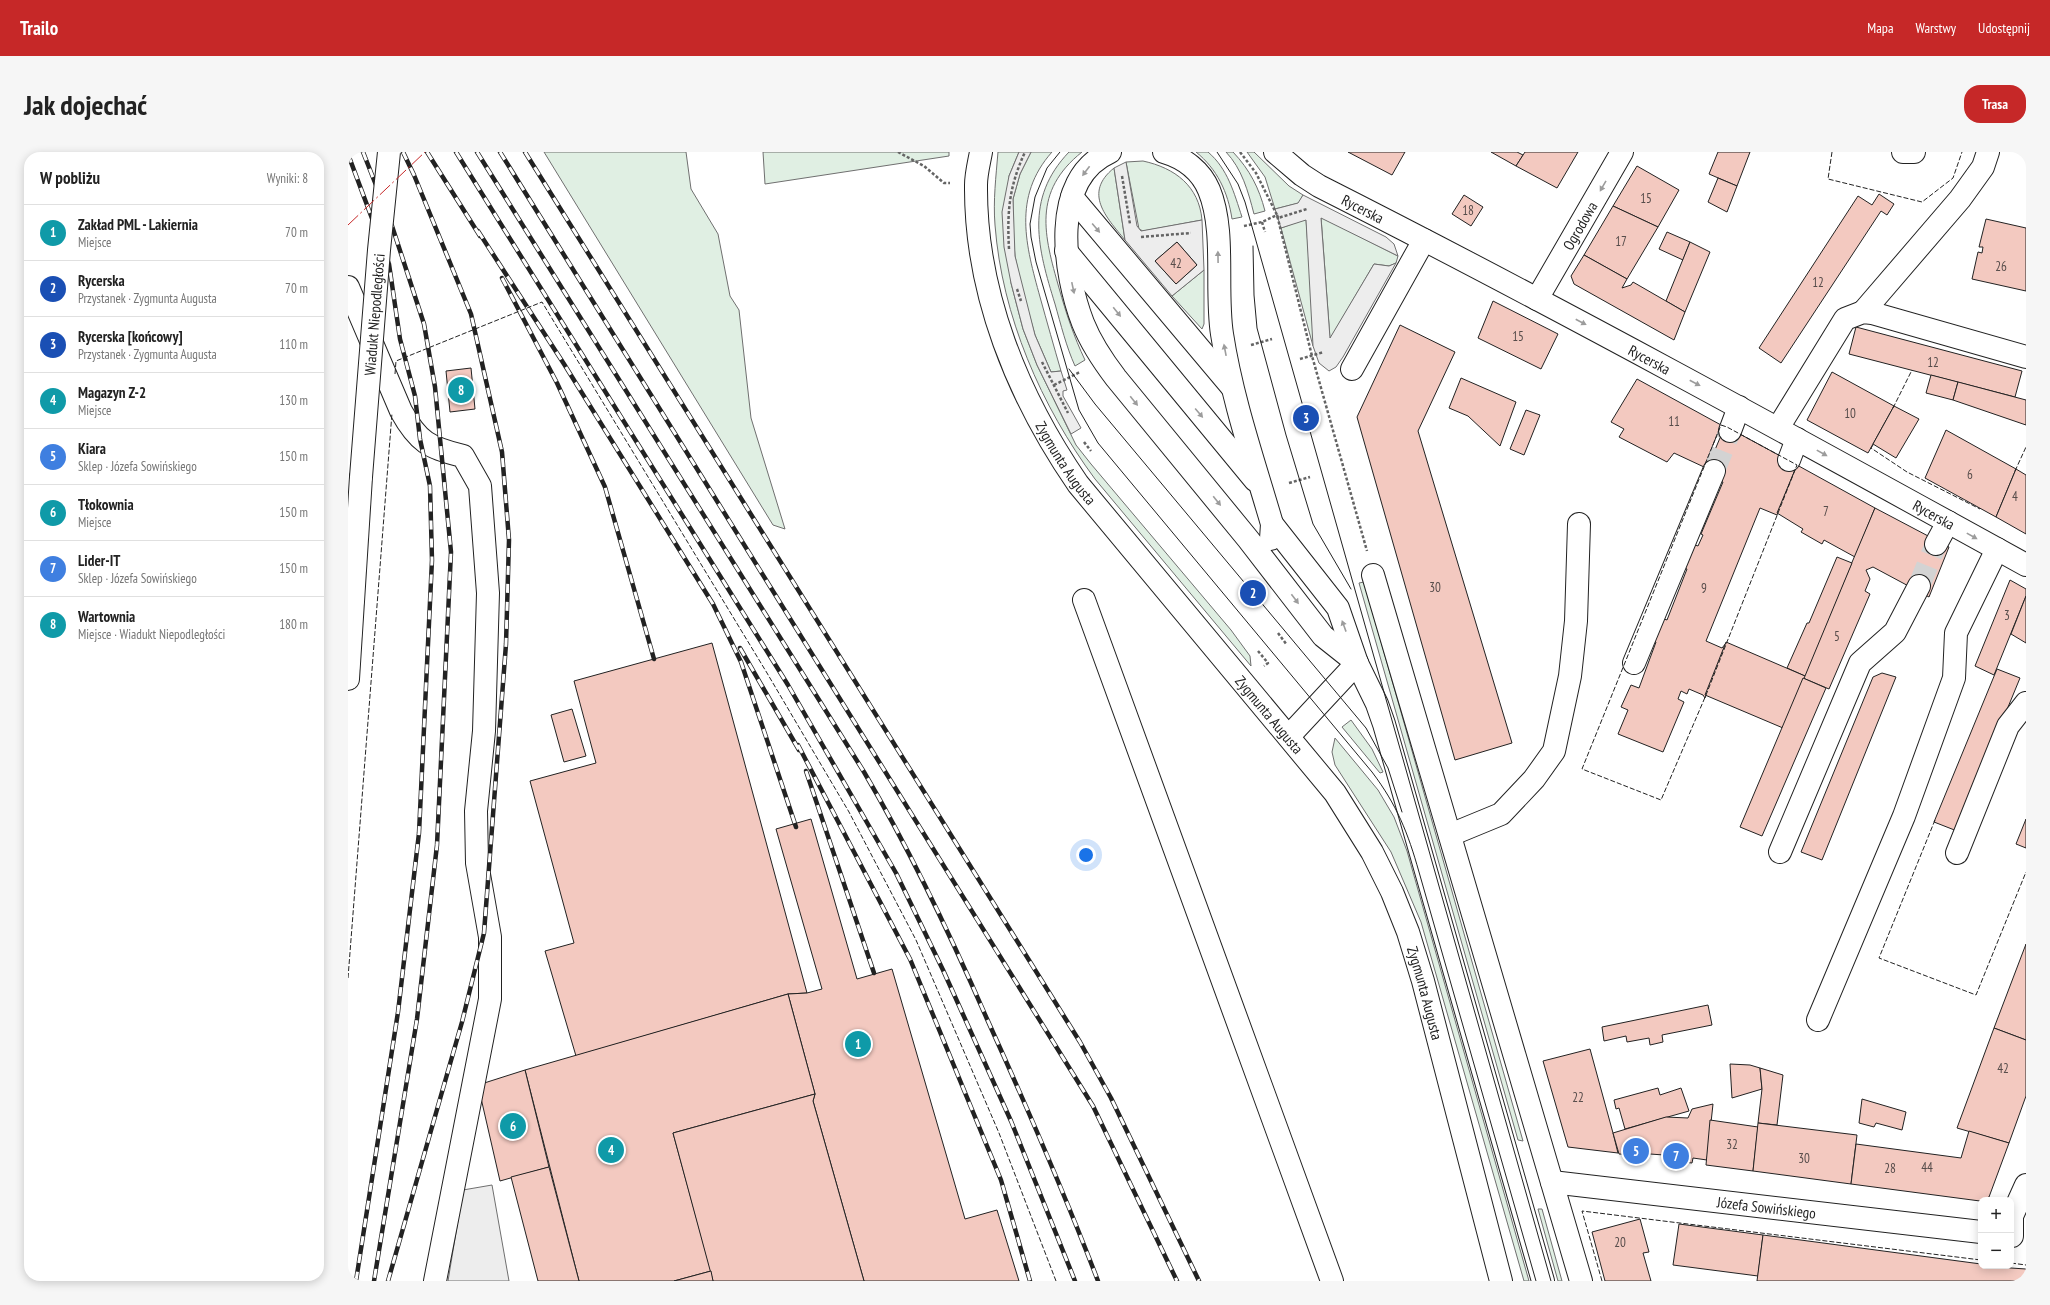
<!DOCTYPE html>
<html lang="pl">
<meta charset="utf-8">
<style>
body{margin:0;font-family:"PT Sans Narrow",sans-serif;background:#f6f6f6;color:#222}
.controls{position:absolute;right:12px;bottom:12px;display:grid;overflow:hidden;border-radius:8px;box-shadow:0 2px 10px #0003}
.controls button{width:36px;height:36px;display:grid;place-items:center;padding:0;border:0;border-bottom:1px solid #e0e0e0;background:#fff;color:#222;font:20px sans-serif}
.you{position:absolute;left:738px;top:703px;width:14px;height:14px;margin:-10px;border:3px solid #fff;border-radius:50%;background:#1a73e8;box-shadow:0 0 0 6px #1a73e833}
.badge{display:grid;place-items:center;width:26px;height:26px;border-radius:50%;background:#c62828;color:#fff;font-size:13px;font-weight:700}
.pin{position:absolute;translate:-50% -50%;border:2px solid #fff;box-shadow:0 1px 4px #0006}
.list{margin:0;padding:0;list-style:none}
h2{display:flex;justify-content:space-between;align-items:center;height:52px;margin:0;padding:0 16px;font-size:17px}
h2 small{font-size:13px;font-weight:400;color:#767676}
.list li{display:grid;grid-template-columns:26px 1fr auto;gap:12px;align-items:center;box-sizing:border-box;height:56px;padding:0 16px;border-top:1px solid #e0e0e0}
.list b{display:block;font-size:15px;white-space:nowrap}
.list p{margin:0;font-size:13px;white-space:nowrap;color:#767676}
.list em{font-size:13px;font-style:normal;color:#767676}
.map{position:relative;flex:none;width:1678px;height:1129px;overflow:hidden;border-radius:16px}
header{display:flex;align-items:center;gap:24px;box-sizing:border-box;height:56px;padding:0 20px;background:#c62828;color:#fff}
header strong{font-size:19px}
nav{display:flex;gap:22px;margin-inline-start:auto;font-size:14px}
.intro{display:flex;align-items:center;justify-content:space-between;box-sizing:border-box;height:96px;padding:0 24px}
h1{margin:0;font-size:28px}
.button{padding:10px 18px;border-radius:16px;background:#c62828;color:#fff;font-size:14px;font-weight:700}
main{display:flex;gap:24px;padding:0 24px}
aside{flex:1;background:#fff;border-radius:16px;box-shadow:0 2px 10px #0003}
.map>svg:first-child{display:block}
.green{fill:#e0efe3;stroke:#6f6f6f}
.parking{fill:#ededed;stroke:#6f6f6f;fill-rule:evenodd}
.building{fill:#f3c9c0;stroke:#222}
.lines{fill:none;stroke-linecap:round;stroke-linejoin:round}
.minor-tunnel{stroke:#d3d3d3;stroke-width:22;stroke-dasharray:22 11;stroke-linecap:butt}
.minor-casing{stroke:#222;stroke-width:24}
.major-casing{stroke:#222;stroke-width:24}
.path{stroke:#646464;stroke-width:2.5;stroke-dasharray:3 2;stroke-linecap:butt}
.minor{stroke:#fff;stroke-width:22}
.major{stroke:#fff;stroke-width:22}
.tram{stroke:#222;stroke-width:1}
.rail-casing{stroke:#222;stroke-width:4.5}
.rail{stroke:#fff;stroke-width:3;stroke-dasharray:9;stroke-linecap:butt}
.major-bridge-casing{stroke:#222;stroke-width:24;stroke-linecap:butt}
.path-bridge{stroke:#646464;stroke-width:2.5;stroke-dasharray:3 2;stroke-linecap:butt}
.major-bridge{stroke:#fff;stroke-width:22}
.fence{stroke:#222;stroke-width:1;stroke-dasharray:5 2;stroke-linecap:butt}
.power{stroke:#c62828;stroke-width:1;stroke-dasharray:14 3 2 3;stroke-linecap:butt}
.oneway{fill:#9c9c9c}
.labels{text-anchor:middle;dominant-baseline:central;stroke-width:3;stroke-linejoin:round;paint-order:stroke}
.number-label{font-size:13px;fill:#564c4a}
.street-label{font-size:15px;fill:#222;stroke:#fff}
</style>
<header>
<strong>Trailo</strong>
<nav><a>Mapa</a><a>Warstwy</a><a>Udostępnij</a></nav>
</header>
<div class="intro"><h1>Jak dojechać</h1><a class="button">Trasa</a></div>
<main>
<aside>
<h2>W pobliżu<small>Wyniki: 8</small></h2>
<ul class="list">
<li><span class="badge" style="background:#0f9aa8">1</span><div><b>Zakład PML - Lakiernia</b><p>Miejsce</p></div><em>70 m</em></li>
<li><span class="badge" style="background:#1a4fb4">2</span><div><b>Rycerska</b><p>Przystanek · Zygmunta Augusta</p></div><em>70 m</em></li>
<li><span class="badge" style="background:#1a4fb4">3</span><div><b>Rycerska [końcowy]</b><p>Przystanek · Zygmunta Augusta</p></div><em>110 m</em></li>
<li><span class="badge" style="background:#0f9aa8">4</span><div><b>Magazyn Z-2</b><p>Miejsce</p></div><em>130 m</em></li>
<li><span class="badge" style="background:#3f7fe0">5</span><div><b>Kiara</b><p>Sklep · Józefa Sowińskiego</p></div><em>150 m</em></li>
<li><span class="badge" style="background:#0f9aa8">6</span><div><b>Tłokownia</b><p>Miejsce</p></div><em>150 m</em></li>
<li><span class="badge" style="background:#3f7fe0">7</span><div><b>Lider-IT</b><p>Sklep · Józefa Sowińskiego</p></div><em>150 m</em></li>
<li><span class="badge" style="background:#0f9aa8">8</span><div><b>Wartownia</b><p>Miejsce · Wiadukt Niepodległości</p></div><em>180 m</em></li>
</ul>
</aside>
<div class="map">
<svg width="1678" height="1129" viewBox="0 0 1678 1129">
<rect width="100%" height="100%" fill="#fff"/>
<g class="green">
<path d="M196,0H338L343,37L370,82L382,144L391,158L403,266L437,377L425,373Z"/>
<path d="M415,0H601V4L417,32Z"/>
<path d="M650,0H671L661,24L663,131L675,177L689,213L728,293L743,312L883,478L902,504L903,514L747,327C693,254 654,164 647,73C645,49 648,24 650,0Z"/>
<path d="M683,0H704C664,45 678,94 692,145C699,170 706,195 713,219L703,220L687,183L673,133L667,104L665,81V47L672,22Z"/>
<path d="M721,0H734C684,40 696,83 711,136C718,161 726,185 737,208L727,214C718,194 713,173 707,152C690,97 676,47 721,0Z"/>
<path d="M848,0H860C880,17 886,41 894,65L884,67C880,40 869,17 848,0Z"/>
<path d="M878,0H885C902,18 911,36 917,59L906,62C900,39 894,17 878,0Z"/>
<path d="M899,0H906L941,34L955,43L951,51L927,57L917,25Z"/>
<path d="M795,9C827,16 851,34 854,68L795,79L791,77L778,10Z"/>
<path d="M766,16L777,88C758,65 735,41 766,16Z"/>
<path d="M973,65L1050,104L1048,111L1041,114L1026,112L982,187Z"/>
<path d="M958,67L967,192L965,194L933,76Z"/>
<path d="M856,118V172L854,177L824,144Z"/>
<path d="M1016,430L1175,989L1170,988L1011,431Z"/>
<path d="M1003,568L1024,597L1035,620L1032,621L994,575Z"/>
<path d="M987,586L1030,638L1046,665L1059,699L1181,1129H1176L1073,770L1043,700L987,613L984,600Z"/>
<path d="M1190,1057H1194L1214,1129H1210Z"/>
</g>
<g class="parking">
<path d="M671,0H683L672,22L665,47L667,104L687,183L703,220L713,219L719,238L715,239V244L733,276L723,282L689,213L675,177L663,131L656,95L654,60L661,24Z"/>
<path d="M778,10L789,74L793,79L854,68L856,118L824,144L777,88L766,16ZM829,90L849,113L828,132L807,109Z"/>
<path d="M955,43L1038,85L1046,92L1050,104L973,66L982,186L1026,112L1041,114L1048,111L995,205L988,215L981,219L971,211L965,194L958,68L933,76L927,57L950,51Z"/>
<path d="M144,1033L161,1129H100L115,1038Z"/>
</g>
<g class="building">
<path d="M1000,0H1057L1044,23Z"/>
<path d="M1143,0H1169L1175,3L1168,14Z"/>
<path d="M1177,0H1230L1209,36L1168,14Z"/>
<path d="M1370,0H1402L1389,34L1361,22Z"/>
<path d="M1289,14L1331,38L1310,75L1265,54Z"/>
<path d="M1370,26L1389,34L1379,60L1360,50Z"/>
<path d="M1531,42L1546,52L1539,63L1533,59L1433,211L1411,196L1510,44L1524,53Z"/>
<path d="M1116,43L1135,55L1123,74L1104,62Z"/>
<path d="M1265,54L1310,75L1279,127L1236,103Z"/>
<path d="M1638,67L1678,76V139L1624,127L1630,100L1634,101L1635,95H1631Z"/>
<path d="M1319,80L1342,90L1335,108L1311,97Z"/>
<path d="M829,90L849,113L828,132L807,109Z"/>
<path d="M1342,90L1362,100L1337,160L1318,149Z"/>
<path d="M1236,103L1279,127L1274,136L1283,133L1285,130L1337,160L1326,188L1226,132L1223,124Z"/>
<path d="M1145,149L1210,182L1193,217L1130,186Z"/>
<path d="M1052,173L1107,200L1070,279L1164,591L1107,608L1009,265Z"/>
<path d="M1508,175L1674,219L1667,245L1501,202Z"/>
<path d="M123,216L127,257L102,260L98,219Z"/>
<path d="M1484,220L1546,254L1520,301L1459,268Z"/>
<path d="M1583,223L1610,230L1605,248L1578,241Z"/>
<path d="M1113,226L1168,250L1152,294L1120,264L1101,256Z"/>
<path d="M1289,227L1373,273L1356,315L1326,301L1319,310L1271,285L1276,277L1263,270Z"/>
<path d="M1610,230L1678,248V273L1605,248Z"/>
<path d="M1546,254L1571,267L1548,306L1525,292Z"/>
<path d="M1178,258L1192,263L1176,303L1162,297Z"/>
<path d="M1377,274L1449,313L1429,363L1412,356L1358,489L1374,496L1378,491L1357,546L1355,543L1341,537L1339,542L1333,539L1330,547L1336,550L1315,600L1270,582L1280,558L1273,555L1283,533L1291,536L1308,490L1302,487L1311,465L1319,468L1339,417L1332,414L1342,391L1350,394L1355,383L1353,382L1375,330L1356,324Z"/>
<path d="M1598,278L1668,317L1648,365L1577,326Z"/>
<path d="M1449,313L1527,356L1507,405L1476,388L1474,392L1453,380L1455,377L1429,361Z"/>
<path d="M1668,317L1678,323V382L1648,365Z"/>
<path d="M1527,356L1601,395L1581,445L1525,415L1518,418L1522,427L1517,439L1522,442L1481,537L1455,526Z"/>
<path d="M1489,405L1504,411L1457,524L1439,516L1459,471H1461Z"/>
<path d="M1662,428L1678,437V444L1646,523L1627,514Z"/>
<path d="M1678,444V491L1663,482Z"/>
<path d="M1378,490L1457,524L1435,576L1357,543Z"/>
<path d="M364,491L459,841L440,842L228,904L197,799L226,791L182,629L248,611L226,529Z"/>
<path d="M1649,517L1672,526L1609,679L1586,670Z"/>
<path d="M1534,521L1548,525L1474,708L1453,700L1525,525Z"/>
<path d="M1455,526L1478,536L1414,684L1392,675Z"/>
<path d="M224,557L238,604L216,610L203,563Z"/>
<path d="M463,667L509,827L544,817L617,1067L649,1058L671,1129H516L465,949L467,942L440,842L459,841L474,837L428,677Z"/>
<path d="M1678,667V696L1668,692Z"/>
<path d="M1678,792V888L1646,876Z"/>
<path d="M440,842L467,942L325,981L363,1119L326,1129H231L177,918Z"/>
<path d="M1360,853L1364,873L1314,883L1315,890L1302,893L1301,886L1279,890L1278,884L1256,889L1254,875Z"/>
<path d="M1646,876L1678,888V944L1661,991L1609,976Z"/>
<path d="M1242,897L1265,981L1270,1001L1220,995L1195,909Z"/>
<path d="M1382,912L1402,913L1412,916L1414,937L1384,946Z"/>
<path d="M1412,916L1435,923L1429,973L1410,971L1414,937Z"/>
<path d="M177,918L201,1015L152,1029L130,933Z"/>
<path d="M1310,936L1312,943L1333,936L1341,959L1277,977L1271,956L1268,957L1266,948Z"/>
<path d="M467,942L465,949L516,1129H365L325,981Z"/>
<path d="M1514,947L1558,960L1554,978L1528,971L1526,975L1511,971Z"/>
<path d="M1365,952L1359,1008L1345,1006L1344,1011L1318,1008L1316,1003L1302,1002L1298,1006L1289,1004V1003L1271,1002L1265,981L1318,965L1340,966L1344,957Z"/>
<path d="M1362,968L1410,975L1405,1019L1358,1013Z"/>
<path d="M1410,971L1509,983L1503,1032L1405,1019Z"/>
<path d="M1621,979L1661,991L1641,1045L1632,1049L1503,1032L1508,992L1613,1006Z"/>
<path d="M201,1015L231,1129H190L163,1025Z"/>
<path d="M1292,1067L1301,1100L1295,1101L1303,1129H1257L1244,1080Z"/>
<path d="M1331,1072L1415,1083L1410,1124L1325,1113Z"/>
<path d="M1415,1083L1633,1112V1114L1678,1117V1129H1409Z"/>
<path d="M363,1119L365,1129H326Z"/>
</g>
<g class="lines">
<g class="minor-tunnel">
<path d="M1366,319L1382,279"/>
<path d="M1571,434L1588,392"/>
</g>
<g class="minor-casing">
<g id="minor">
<path id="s1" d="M633,0C631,11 628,22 628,33C627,141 670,245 730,332L987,641L1024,700L1044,740L1060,780L1075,829L1153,1129"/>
<path d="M762,0C701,27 716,122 735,171C743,191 755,209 768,226L900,387L975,484L1009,511"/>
<path d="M816,0C836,6 853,19 861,38C878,79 867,137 874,182C884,247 906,310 924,372L923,387"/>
<path id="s2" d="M927,0L954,23L971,34C1210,155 1444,284 1678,413"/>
<path d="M1555,0H1566"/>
<path d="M724,45L883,234"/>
<path d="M718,99L907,328"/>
<path d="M0,135L53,259C70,290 81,296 115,304L132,334L140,441L136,579L128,659L129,711L142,785V847L87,1129"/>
<path id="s3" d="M1189,147L1274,0"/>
<path d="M1515,160L1612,47L1635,15L1640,0"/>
<path d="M1004,217L1076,88"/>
<path d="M1430,276L1497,167L1515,160L1524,161L1678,205"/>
<path d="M1382,279L1391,255"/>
<path d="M1441,308L1449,287"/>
<path d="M924,372L990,456L1009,511L1029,552L1036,572L1195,1129"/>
<path d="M1588,392L1600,370"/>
<path d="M1025,423L1233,1129"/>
<path d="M736,448L984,1129"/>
<path d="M1286,511L1366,319"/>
<path d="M941,584L1009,511"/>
<path d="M1102,683L1153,662L1186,627L1206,599L1222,524L1228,469L1231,372"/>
<path d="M1432,700L1512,511L1547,480L1571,434"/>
<path d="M1609,701L1660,574L1678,551"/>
<path d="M1470,868L1556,664L1606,526L1608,481L1649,397"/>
<path id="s4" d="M1204,1030L1633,1080"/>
<path d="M1664,1084V1064L1678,1033"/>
</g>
</g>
<g class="major-casing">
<path id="major" d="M0,527L13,325"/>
</g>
<g class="path">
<path d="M550,0L576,14L596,31H602"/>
<path d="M892,0L908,21L929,63L964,204L1019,399"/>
<path d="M774,24L782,72"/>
<path d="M914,70L917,80"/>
<path d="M896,74L914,70L929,63L930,66L959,57"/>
<path d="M793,85L843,81"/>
<path d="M661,97C659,59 661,35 677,0"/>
<path d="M669,137L673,149"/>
<path d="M903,193L924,187"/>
<path d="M952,207L976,200"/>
<path d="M694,210L720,261"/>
<path d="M706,233L732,220"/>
<path d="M736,290L743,299"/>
<path d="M941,331L962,325"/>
<path d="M930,481L939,493"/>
<path d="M910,499L920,511L916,514"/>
</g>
<use href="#minor" class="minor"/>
<use href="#major" class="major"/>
<g class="tram">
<path d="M712,0L699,16L687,45L682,72L683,85L688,110L731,258L750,291L1024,620C1049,653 1060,681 1071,720L1188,1129"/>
<path d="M869,0L890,32L897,50L1203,1129"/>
<path d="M905,94L906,143L909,176L938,283L965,372L1003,437"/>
<path d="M721,217L747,252L1018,576L1040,616L1054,660"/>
</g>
<g class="rail-casing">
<g id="rail">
<path d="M15,0L44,74L76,172L87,235L103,400L89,693L69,867L26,1129"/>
<path d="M79,0L132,84"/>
<path d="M108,0L440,533L548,721L595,818L663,969L727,1129"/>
<path d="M129,0L516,620C563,700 602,782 639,867C678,953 716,1040 750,1129"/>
<path d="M152,0L745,954L829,1129"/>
<path d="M177,0L732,890L763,946L851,1129"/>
<path d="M0,2L41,112L52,187L67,244L72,287L82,334L84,408L71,681L50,860L8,1129"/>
<path d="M130,79L216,212L365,452L393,510L448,675"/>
<path d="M154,126L209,231L257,335L306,507"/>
<path d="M392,496L451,598"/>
<path d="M450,593L562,807L653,1028L682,1129"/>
<path d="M458,619L526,821"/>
<path d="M40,1129L114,870L136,781L158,492L161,388L154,300L123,162L66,23L55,0"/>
</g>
</g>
<use href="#rail" class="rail"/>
<g class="major-bridge-casing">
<g id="major-bridge">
<path id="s5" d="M13,325L31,98L41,0"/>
</g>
</g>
<path class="path-bridge" d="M0,8L1,0"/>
<use href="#major-bridge" class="major-bridge"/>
<g class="fence">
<path d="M1484,0L1480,27L1574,50L1605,26L1614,0"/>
<path d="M47,222L48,209L194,150L419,521L501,660L568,788L651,981L708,1129"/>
<path d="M1545,256L1564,218"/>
<path d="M1373,273L1379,275L1449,313L1358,543L1313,648L1234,617Z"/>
<path d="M1525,293L1523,296L1559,320L1632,357"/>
<path d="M1667,319L1678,295"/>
<path d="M1587,668L1531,806L1628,843L1678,720"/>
<path d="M0,826L44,261"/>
<path d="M1663,1111L1678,1113"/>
<path d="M1254,1129L1234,1059L1633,1108"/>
</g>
<path class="power" d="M0,73L77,0"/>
</g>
<defs><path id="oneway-solid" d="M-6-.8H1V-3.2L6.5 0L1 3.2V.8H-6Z"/></defs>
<g class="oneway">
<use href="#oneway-solid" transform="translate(738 19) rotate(127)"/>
<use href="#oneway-solid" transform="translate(1255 34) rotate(120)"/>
<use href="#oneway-solid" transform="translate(748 76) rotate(50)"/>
<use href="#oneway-solid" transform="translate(870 105) rotate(-91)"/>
<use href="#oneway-solid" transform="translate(725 136) rotate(78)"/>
<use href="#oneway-solid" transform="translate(769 160) rotate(51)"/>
<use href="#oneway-solid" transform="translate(1233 170) rotate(28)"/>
<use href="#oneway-solid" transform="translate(877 198) rotate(-101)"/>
<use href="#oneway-solid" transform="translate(1347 231) rotate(28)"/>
<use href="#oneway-solid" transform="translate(786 249) rotate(51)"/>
<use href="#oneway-solid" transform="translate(851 261) rotate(50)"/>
<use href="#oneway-solid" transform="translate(1474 301) rotate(29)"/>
<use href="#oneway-solid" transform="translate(869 349) rotate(51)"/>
<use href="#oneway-solid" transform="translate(1624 384) rotate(29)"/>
<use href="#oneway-solid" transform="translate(947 447) rotate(53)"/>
<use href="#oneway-solid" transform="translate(996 474) rotate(-110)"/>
</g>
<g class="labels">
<g class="number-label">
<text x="1298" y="46">15</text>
<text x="1120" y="58">18</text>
<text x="1273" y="89">17</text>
<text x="828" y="111">42</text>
<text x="1653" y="114">26</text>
<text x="1470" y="130">12</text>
<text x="1170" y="184">15</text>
<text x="1585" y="210">12</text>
<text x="1502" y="261">10</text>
<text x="1326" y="269">11</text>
<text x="1622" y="322">6</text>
<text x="1667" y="344">4</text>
<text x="1478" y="359">7</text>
<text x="1087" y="435">30</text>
<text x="1356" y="436">9</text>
<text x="1659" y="463">3</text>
<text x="1489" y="484">5</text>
<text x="1655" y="916">42</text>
<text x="1230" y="945">22</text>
<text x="1384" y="992">32</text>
<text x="1456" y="1006">30</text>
<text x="1579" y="1015">44</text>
<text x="1542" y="1016">28</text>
<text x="1272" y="1090">20</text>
</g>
<g class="street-label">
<text stroke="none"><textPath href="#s2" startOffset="105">Rycerska</textPath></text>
<text stroke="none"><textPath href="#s3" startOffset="85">Ogrodowa</textPath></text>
<text stroke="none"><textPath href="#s5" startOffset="163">Wiadukt Niepodległości</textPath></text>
<text stroke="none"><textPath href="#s2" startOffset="429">Rycerska</textPath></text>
<text stroke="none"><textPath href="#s1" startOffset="330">Zygmunta Augusta</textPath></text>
<text stroke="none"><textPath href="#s2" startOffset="753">Rycerska</textPath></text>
<text stroke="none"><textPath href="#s1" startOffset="654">Zygmunta Augusta</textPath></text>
<text stroke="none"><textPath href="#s1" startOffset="977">Zygmunta Augusta</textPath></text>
<text stroke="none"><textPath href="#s4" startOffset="216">Józefa Sowińskiego</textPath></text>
</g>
</g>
</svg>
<div class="controls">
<button>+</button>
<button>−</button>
</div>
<div class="you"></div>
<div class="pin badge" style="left:510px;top:892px;background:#0f9aa8">1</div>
<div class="pin badge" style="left:905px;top:441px;background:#1a4fb4">2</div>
<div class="pin badge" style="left:958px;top:266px;background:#1a4fb4">3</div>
<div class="pin badge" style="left:263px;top:998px;background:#0f9aa8">4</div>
<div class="pin badge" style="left:1288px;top:999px;background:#3f7fe0">5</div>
<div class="pin badge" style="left:165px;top:974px;background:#0f9aa8">6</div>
<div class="pin badge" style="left:1328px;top:1004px;background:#3f7fe0">7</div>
<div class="pin badge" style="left:113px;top:238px;background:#0f9aa8">8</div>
</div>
</main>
